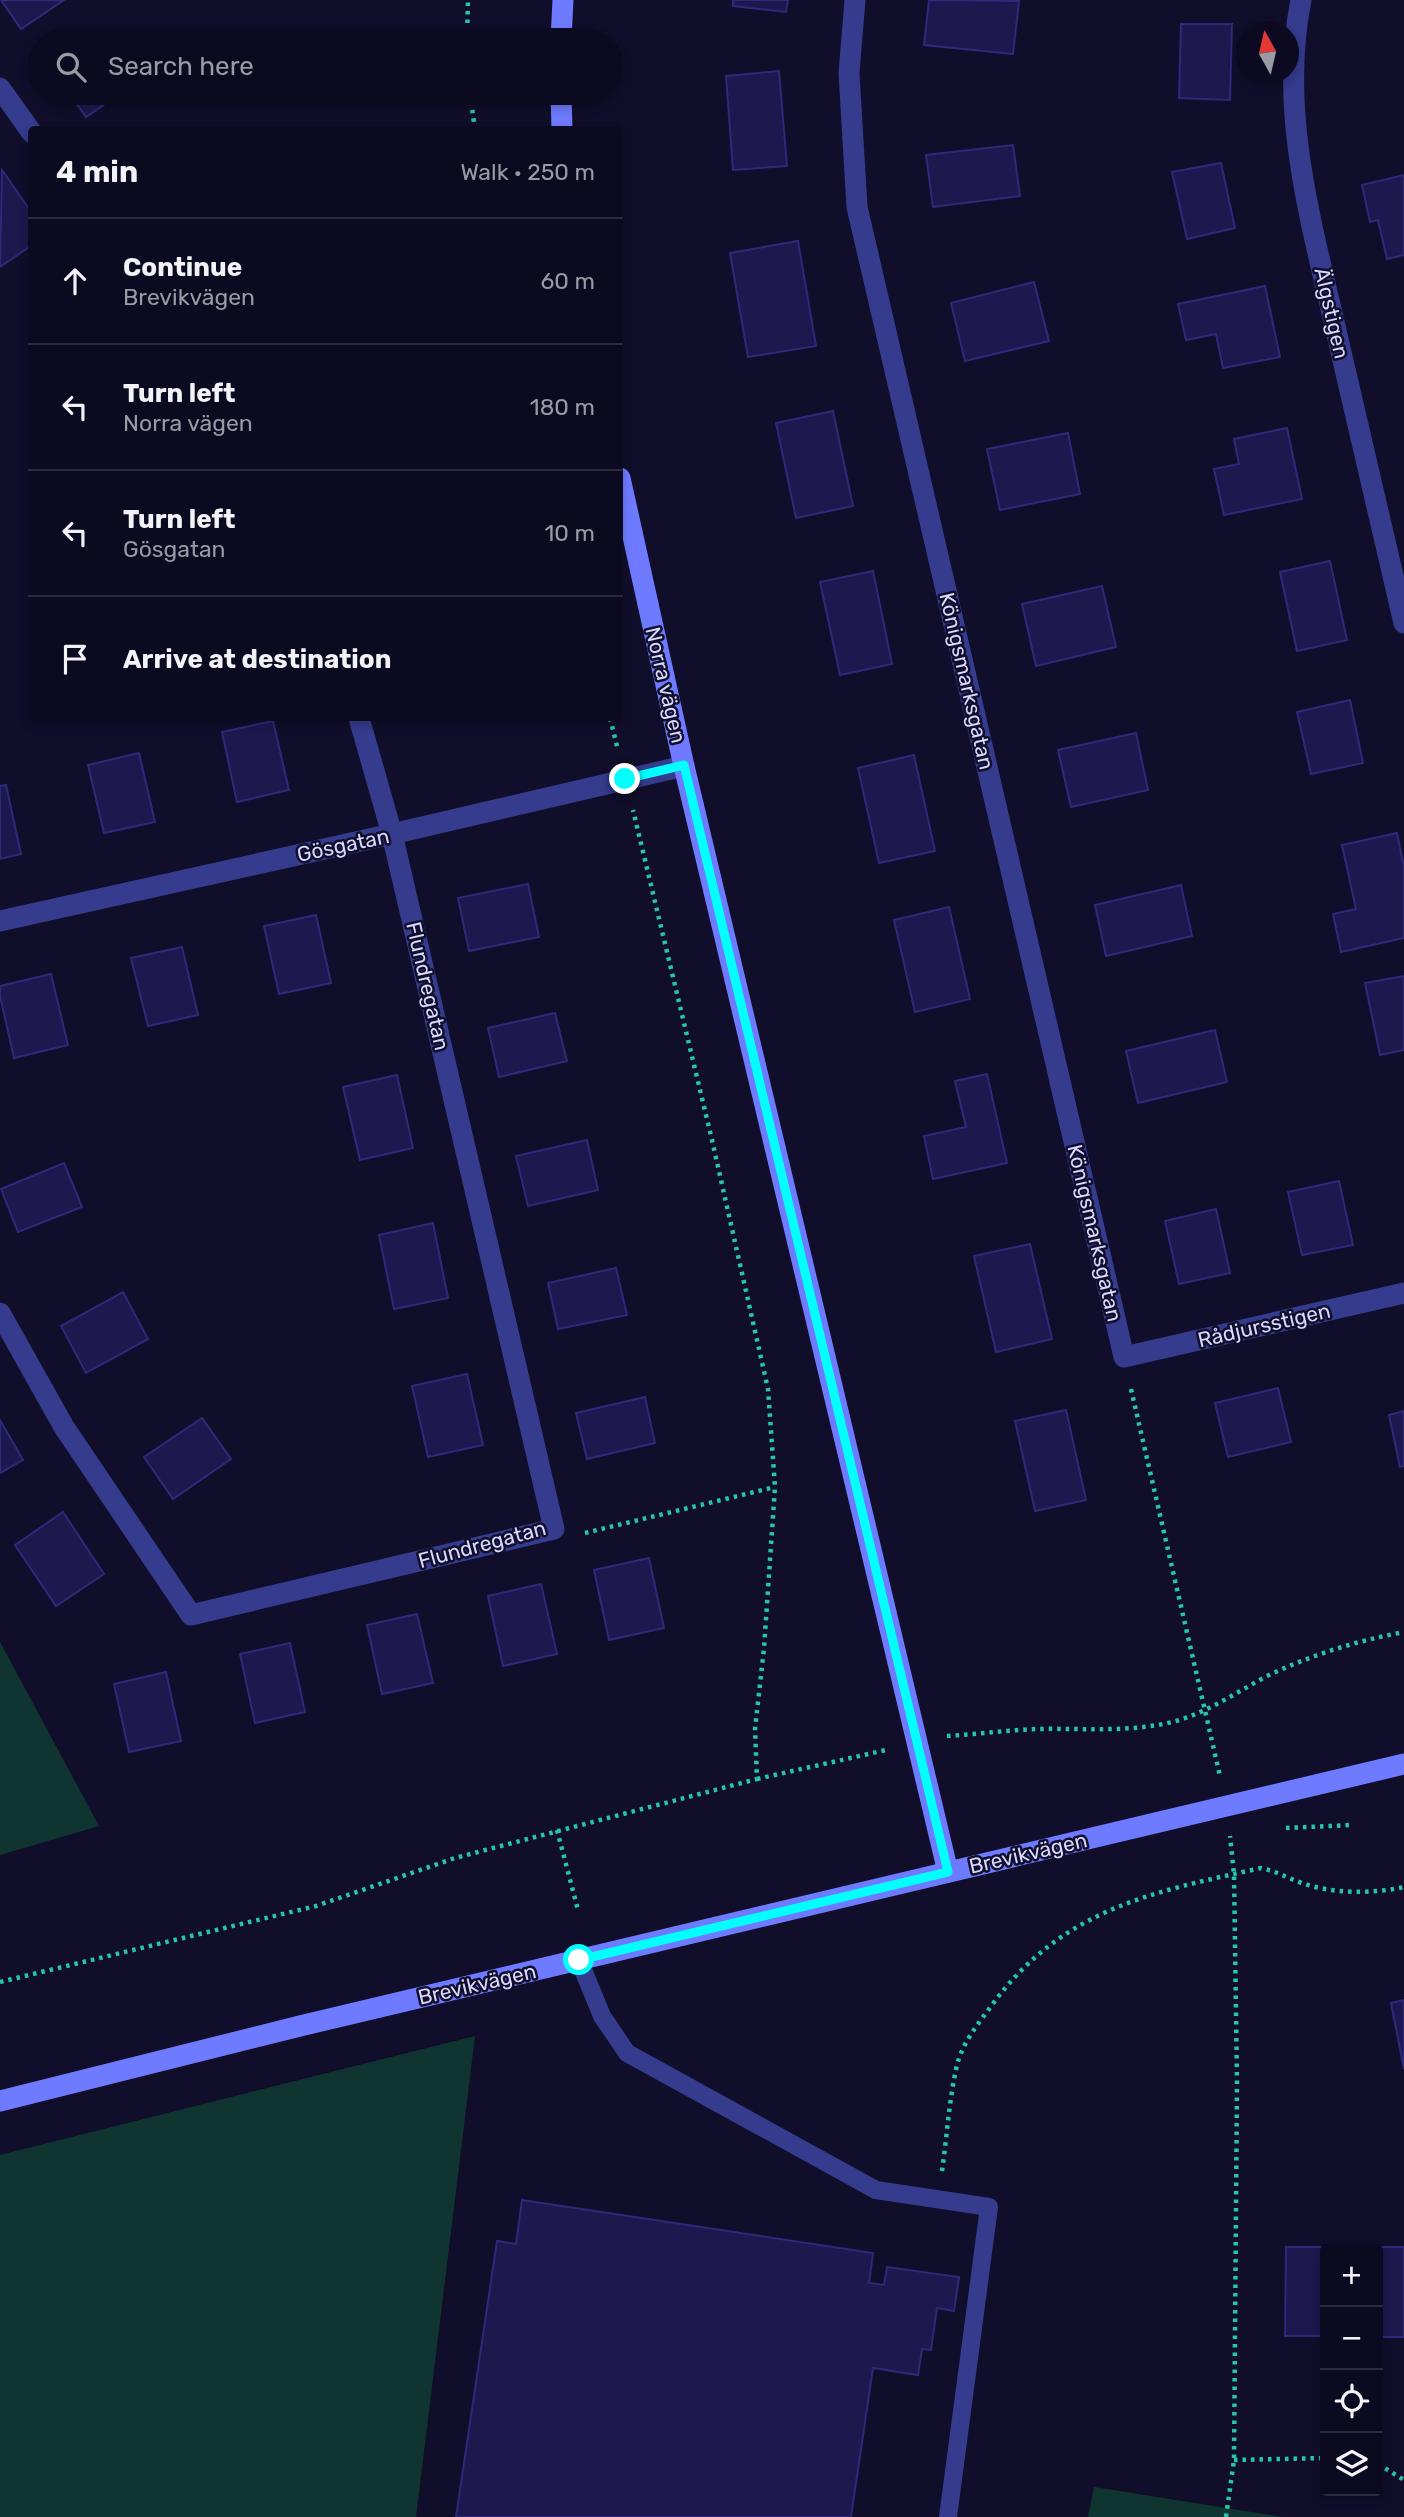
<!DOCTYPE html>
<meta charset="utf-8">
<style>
body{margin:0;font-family:Rubik,sans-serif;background:#151329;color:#f1f3f6}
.controls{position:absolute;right:21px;bottom:21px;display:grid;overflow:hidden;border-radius:7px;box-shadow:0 4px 10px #0003}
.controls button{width:63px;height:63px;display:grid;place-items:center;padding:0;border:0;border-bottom:2px solid #2c2b3e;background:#0c0a20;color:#f1f3f6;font:35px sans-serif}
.compass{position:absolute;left:1236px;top:21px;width:63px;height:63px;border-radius:50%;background:#0c0a20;box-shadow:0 4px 10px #0003;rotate:352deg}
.stop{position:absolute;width:21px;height:21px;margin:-16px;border:5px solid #03fffd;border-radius:50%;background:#fff}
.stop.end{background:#03fffd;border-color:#fff;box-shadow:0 2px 7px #0008}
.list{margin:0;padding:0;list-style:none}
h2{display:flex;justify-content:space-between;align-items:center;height:91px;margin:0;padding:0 28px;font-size:30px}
h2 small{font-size:23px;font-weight:400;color:#9a9aa5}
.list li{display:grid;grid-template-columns:46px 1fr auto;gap:21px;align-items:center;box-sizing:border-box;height:126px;padding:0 28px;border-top:2px solid #2c2b3e}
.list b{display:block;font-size:26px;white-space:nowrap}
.list p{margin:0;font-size:23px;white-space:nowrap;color:#9a9aa5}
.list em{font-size:23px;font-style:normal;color:#9a9aa5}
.icon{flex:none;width:38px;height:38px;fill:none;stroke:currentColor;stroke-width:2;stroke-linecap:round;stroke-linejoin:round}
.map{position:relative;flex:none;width:1404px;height:2517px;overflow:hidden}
.search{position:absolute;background:#0c0a20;box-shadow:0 4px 10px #0003;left:28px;top:28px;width:595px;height:77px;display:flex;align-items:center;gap:18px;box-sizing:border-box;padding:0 24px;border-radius:38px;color:#9a9aa5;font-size:26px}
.panel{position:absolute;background:#0c0a20;box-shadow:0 4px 10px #0003;left:28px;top:126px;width:595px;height:595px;border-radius:7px}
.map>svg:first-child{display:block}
.green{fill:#103530}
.building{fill:#1d184d;stroke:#30287b;stroke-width:2}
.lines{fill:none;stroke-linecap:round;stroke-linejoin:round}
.path{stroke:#25c6ab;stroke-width:4.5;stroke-dasharray:3.5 5;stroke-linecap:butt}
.lane{stroke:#353b8d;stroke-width:18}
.street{stroke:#353b8d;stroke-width:21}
.secondary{stroke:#6e7aff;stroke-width:21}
.route{stroke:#03fffd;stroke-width:9}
.labels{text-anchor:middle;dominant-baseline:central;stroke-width:5;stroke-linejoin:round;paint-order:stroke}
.street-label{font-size:21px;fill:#d8d7ff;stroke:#100e2a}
</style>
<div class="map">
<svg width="1404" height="2517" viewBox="0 0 1404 2517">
<rect width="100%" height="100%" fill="#100e2a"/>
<g class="green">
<path d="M0,1642L99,1826L0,1855Z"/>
<path d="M475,2036L416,2517H0V2155Z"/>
<path d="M1094,2487L1283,2517H1088Z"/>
</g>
<g class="building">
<path d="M1,0H64L21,29Z"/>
<path d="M733,0H788L786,12L733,6Z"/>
<path d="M929,0L1019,1L1013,54L924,45Z"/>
<path d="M1181,24H1232L1230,100L1179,98Z"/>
<path d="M779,71L787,166L733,170L726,76Z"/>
<path d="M69,93H121L86,117Z"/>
<path d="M1013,145L1020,196L933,207L926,155Z"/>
<path d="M1221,163L1235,228L1187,239L1172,172Z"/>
<path d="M2,170L32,213V245L0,267Z"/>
<path d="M1404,175V255L1387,259L1378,220L1370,222L1362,185Z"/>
<path d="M798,241L816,346L748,357L730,253Z"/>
<path d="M1034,282L1049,341L965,361L951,303Z"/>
<path d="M1265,286L1280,357L1223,368L1216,334L1186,340L1178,304Z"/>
<path d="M833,411L853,506L796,518L776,423Z"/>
<path d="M1287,428L1302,499L1224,515L1214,469L1239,464L1234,439Z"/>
<path d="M1068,433L1080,494L1000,510L987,449Z"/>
<path d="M1330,561L1347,640L1297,651L1280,572Z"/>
<path d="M873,571L892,664L840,675L820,582Z"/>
<path d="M1102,586L1116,647L1036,666L1022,604Z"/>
<path d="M1350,700L1363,763L1311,774L1297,712Z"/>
<path d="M273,721L289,790L237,802L222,732Z"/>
<path d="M1136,733L1148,790L1071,807L1058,750Z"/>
<path d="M139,753L155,822L104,833L88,765Z"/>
<path d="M914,755L935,851L879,863L858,768Z"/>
<path d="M6,785L21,854L0,859V786Z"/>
<path d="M1397,833L1404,867V938L1341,952L1333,914L1356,909L1342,845Z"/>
<path d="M528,884L539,937L469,951L458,898Z"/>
<path d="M1181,885L1192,936L1106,956L1095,905Z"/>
<path d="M949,907L970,999L915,1012L894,920Z"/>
<path d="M316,915L331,983L279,994L264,926Z"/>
<path d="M182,947L198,1015L148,1026L131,958Z"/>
<path d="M51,974L68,1045L14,1058L0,996V986Z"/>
<path d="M1404,976V1050L1380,1055L1365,983Z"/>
<path d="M555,1013L567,1061L499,1077L488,1028Z"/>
<path d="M1215,1030L1227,1082L1138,1103L1126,1051Z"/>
<path d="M987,1074L1007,1163L933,1179L924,1136L966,1127L955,1081Z"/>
<path d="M397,1075L413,1148L360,1160L343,1087Z"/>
<path d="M587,1140L598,1190L528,1206L516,1156Z"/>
<path d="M64,1163L82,1207L18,1232L1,1189Z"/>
<path d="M1339,1181L1353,1245L1302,1255L1288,1192Z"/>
<path d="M1216,1209L1230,1273L1179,1284L1165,1221Z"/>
<path d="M433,1223L448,1298L394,1309L379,1235Z"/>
<path d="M1030,1244L1052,1339L996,1352L974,1256Z"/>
<path d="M616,1268L627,1315L558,1329L548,1283Z"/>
<path d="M123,1292L148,1339L86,1373L61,1326Z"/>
<path d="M467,1374L483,1445L428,1457L412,1386Z"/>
<path d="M1278,1388L1291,1442L1228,1457L1215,1403Z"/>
<path d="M645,1397L655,1443L587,1459L576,1413Z"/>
<path d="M1066,1410L1086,1500L1035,1511L1015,1421Z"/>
<path d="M1404,1411V1466L1400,1467L1389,1415Z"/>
<path d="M202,1418L231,1459L173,1499L144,1457Z"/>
<path d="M0,1420L23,1460L0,1473Z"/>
<path d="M63,1512L104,1574L56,1606L15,1545Z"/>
<path d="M649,1558L664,1628L609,1640L594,1570Z"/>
<path d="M541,1584L557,1654L503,1666L488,1596Z"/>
<path d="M417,1614L433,1683L382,1694L367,1625Z"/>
<path d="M290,1643L305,1712L255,1723L240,1654Z"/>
<path d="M166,1672L181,1741L129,1752L114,1684Z"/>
<path d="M1404,2000V2069L1391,2003Z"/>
<path d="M522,2200L873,2253L869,2283L884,2285L887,2267L959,2277L954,2311L937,2308L931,2350L922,2349L918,2375L873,2368L851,2517H456L497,2241L516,2244Z"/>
<path d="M1286,2247H1404V2337H1378V2249H1325V2336H1285Z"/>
</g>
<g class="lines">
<g class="path">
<path d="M467,40L468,0"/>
<path d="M470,93L475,130"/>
<path d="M610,718L618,750"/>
<path d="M1131,1389L1220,1776"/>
<path d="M585,1533L775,1487"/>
<path d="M947,1736C978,1734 1008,1730 1038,1729C1084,1728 1131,1733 1176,1721C1210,1711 1237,1692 1267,1676C1311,1655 1356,1641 1404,1632"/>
<path d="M757,1779L886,1750"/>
<path d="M1286,1828L1351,1825"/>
<path d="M557,1830L578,1910"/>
<path d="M0,1982L316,1906L455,1858L757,1779L755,1729L764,1648L775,1487L768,1389L712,1140L633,810"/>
<path d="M942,2171C947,2137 949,2099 957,2065C963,2042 978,2024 992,2005C1062,1909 1152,1892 1261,1868C1276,1871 1287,1878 1302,1883C1333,1894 1372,1894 1404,1887"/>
<path d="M1234,2460L1325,2458"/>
<path d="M1378,2464L1404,2480"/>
<path d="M1226,2517L1234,2460L1237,2082L1234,1874L1230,1836"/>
</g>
<path class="lane" d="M579,1960L602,2016L627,2053L876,2190L989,2207L948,2517"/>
<g class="street">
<path d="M855,0L849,73L857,207L1124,1357L1404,1293"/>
<path d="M1301,0C1278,114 1313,228 1338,339C1360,433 1382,528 1404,623"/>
<path d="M0,88L32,133"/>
<path d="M0,921L392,834L684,766"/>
<path d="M0,1313L64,1427L191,1615L554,1529L392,834L359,718"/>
</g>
<g class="secondary">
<path d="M561,40L563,0"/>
<path d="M561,93L562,130"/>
<path d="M620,478L684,766L948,1872"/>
<path d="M0,2101L300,2026L1404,1764"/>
</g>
</g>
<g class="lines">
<path class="route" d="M579,1960L948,1872L684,765L625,779"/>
</g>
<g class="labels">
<g class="street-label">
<text transform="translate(1332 313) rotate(77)">Älgstigen</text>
<text transform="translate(967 681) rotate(77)">Königsmarksgatan</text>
<text transform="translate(666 685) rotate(77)">Norra vägen</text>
<text transform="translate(343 845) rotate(-12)">Gösgatan</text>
<text transform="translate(428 986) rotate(77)">Flundregatan</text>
<text transform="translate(1095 1233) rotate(77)">Königsmarksgatan</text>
<text transform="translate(1264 1325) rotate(-13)">Rådjursstigen</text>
<text transform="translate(482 1544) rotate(-15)">Flundregatan</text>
<text transform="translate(1028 1853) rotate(-13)">Brevikvägen</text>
<text transform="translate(477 1984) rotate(-13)">Brevikvägen</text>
</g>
</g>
</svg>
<div class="controls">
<button>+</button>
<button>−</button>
<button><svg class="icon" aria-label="locate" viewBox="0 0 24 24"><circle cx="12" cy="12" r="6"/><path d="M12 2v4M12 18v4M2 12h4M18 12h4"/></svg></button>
<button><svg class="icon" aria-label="layers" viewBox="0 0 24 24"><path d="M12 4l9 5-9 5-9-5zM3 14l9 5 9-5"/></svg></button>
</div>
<svg class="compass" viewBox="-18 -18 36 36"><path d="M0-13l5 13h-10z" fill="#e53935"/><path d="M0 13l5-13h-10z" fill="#9a9aa5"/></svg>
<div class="stop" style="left:579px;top:1960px"></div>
<div class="stop end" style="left:625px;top:779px"></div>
<div class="search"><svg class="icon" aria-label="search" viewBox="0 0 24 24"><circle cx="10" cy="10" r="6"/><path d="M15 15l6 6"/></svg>Search here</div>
<section class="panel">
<h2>4 min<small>Walk · 250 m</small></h2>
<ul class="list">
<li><svg class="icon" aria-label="ahead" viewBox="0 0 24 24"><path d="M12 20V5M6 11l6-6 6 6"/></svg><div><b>Continue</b><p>Brevikvägen</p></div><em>60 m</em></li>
<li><svg class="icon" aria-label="left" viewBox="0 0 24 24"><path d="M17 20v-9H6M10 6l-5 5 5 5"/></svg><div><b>Turn left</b><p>Norra vägen</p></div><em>180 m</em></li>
<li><svg class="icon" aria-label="left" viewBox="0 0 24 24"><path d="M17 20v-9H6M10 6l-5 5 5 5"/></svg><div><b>Turn left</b><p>Gösgatan</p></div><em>10 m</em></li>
<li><svg class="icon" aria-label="arrive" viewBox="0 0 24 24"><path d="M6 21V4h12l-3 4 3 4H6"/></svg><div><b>Arrive at destination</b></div></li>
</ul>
</section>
</div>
